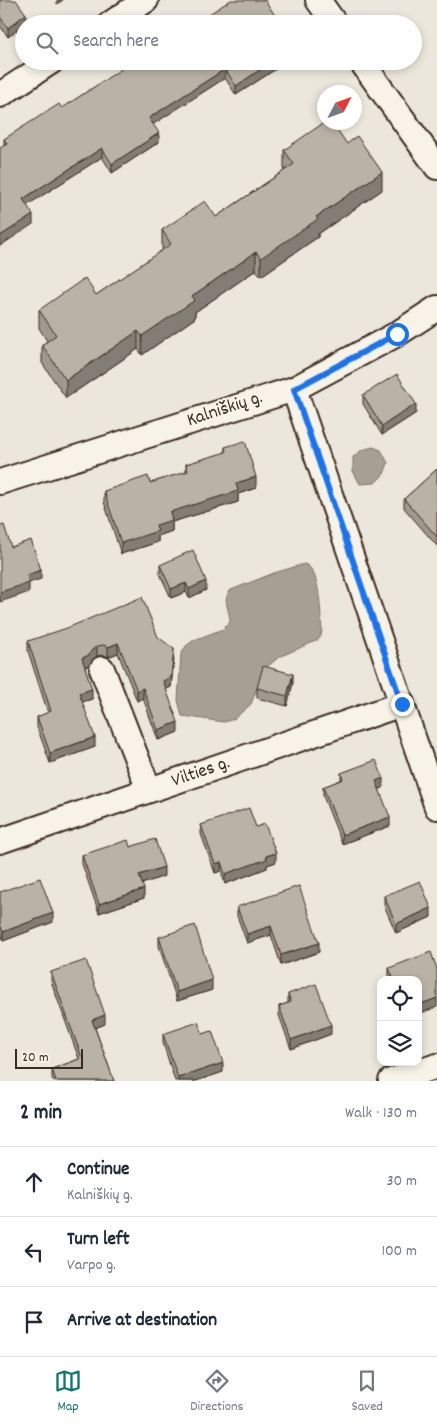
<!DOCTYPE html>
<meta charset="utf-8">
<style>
body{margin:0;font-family:Dekko,sans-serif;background:#f2f2f3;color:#1f2937}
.controls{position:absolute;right:15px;bottom:15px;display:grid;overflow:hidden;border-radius:10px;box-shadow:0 2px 8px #0003}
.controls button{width:45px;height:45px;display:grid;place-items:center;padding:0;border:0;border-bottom:1px solid #e0e1e3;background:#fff;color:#1f2937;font:25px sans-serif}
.compass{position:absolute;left:317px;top:85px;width:45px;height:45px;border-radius:50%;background:#fff;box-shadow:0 2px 8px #0003;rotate:49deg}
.scale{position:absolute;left:15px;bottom:12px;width:68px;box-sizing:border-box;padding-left:5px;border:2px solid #3b2a1e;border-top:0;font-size:14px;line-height:18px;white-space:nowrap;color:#3b2a1e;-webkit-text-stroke:4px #f7f3e8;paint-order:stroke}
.stop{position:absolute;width:15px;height:15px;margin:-11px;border:4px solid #1a73e8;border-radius:50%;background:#fff}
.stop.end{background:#1a73e8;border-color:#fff;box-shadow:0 1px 5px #0008}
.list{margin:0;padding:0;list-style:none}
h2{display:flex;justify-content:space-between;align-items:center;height:65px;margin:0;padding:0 20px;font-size:21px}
h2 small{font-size:16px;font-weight:400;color:#747a83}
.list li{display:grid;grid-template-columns:32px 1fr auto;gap:15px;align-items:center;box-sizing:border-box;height:70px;padding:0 20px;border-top:1px solid #e0e1e3}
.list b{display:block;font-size:19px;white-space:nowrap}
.list p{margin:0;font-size:16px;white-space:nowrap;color:#747a83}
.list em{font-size:16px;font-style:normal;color:#747a83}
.icon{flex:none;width:28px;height:28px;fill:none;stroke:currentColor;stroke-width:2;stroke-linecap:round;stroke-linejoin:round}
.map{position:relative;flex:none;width:437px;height:1081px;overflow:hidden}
.search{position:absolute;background:#fff;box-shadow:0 2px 8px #0003;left:15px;right:15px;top:15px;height:55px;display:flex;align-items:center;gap:12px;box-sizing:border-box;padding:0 18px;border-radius:28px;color:#747a83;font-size:19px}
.sheet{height:275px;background:#fff}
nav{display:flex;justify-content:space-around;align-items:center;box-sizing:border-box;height:70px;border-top:1px solid #e0e1e3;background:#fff;font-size:14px;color:#747a83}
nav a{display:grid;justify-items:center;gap:2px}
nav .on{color:#0f766e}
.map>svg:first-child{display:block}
.water{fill:#a89f93;stroke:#7c7064}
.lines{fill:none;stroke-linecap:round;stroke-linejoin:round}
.minor-casing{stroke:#3b2a1e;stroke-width:28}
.minor{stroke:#f7f3e8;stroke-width:24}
.wall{fill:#a09990;stroke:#3b2a1e}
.shaded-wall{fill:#827d75;stroke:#3b2a1e}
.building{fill:#bab2a7;stroke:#3b2a1e}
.route{stroke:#1a73e8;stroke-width:6}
.labels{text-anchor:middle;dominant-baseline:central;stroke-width:4;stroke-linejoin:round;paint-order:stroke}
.street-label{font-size:19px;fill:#3b2a1e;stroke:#f7f3e8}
</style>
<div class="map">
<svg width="437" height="1081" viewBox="0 0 437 1081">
<rect width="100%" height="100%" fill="#ece7dc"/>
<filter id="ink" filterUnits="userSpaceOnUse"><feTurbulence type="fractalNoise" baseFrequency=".02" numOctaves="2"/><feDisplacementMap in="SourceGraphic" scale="10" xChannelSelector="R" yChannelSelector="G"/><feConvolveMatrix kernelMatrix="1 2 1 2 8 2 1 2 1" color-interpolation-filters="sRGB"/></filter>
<g filter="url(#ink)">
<g class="water">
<path d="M373,447L381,450L388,463L384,474L375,483L360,484L353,471V457L362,450Z"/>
<path d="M304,564C321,568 320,614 322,629L321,636L318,640L279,657L267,667L262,674L251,704L234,719L224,722L182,716L178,700L181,654L186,646L194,640L223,629L230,622C230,609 221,600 231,590L274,573Z"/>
</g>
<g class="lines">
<g class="minor-casing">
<g id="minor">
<path d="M318,0L335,24"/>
<path d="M110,24L146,0"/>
<path d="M361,61L437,167"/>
<path d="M0,95L52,61"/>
<path d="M294,389L437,807"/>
<path d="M0,482L294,389L397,334L437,308"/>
<path d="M102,669L149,790"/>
<path d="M0,841L402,704"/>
<path d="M391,1081L437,1066"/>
</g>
</g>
<use href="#minor" class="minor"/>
</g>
<g class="wall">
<path d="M0,0L26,23L24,24V25L8,37L0,26Z"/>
<path d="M127,61H282V65L236,95L225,78L153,124L159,142L112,173L102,157L27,205L33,224L4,146V139L62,108L127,66Z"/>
<path d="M347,144L382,190L318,234V237L261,276L256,270L195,312V318L142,355L138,349L66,398L42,363V345L47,341L39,328V310L96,295L163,250L162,249V230L216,217L285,170L284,169V150Z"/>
<path d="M363,395L416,413L382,435L363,404Z"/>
<path d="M225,447L256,488L238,494V502L172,522V531L158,536V542L121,554L104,502V491L150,483L186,472V464L225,453Z"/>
<path d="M437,469V546L404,508V499Z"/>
<path d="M160,565L206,590L189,598L186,592L171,598L160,574Z"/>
<path d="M158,637L174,659L171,687L166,689L178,732L158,740L143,698L137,701L118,653L108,657L104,655L97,656L92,660L89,665L85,667L92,699L82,702L95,747L50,763L37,727V717L48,713L28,651V641Z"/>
<path d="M293,683L287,706L257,698V688Z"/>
<path d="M341,773L383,788L379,789L390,826L342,844L323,796V787L341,780Z"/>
<path d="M201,825L256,827L276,862L267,865V868L225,884L221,871L215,873L201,834Z"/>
<path d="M130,847L164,876L142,884L144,898L99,913L82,864V855Z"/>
<path d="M0,892L53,922L3,941L0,934Z"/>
<path d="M384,896L431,917L396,933L384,905Z"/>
<path d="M237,907L319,952L281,965L271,935L247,943L237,916Z"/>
<path d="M159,937L212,990L177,1001L159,946Z"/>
<path d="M389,968L418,980H390L389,977Z"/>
<path d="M51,972L105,1024L95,1028L114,1081H53L52,1078V1069L79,1059L51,981Z"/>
<path d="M288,994L331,1034L291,1049L279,1015V1006L288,1003Z"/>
<path d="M163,1034H202L223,1072L196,1081H175L163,1043Z"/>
</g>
<g class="shaded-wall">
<path d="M57,0H63L57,4Z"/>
<path d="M26,14V23L24,24V25L8,37V28Z"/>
<path d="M273,61H282V65L236,95V86Z"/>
<path d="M225,69V78L149,127V118Z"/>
<path d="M159,133V142L112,173V164Z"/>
<path d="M102,148V157L23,208V199Z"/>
<path d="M382,172V190L318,234V237L261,276V258L316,217Z"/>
<path d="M33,215V224L0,246V236Z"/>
<path d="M256,252V270L195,312V318L142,355V336L192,296Z"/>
<path d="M138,331V349L66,398V380Z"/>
<path d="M416,404V413L382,435V426Z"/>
<path d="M256,477V488L238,494V502L172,522V531L158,536V542L121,554V543L156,525L170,512L236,483Z"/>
<path d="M41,570V579L29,583V592L0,602V592L27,575Z"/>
<path d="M206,581V590L189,598V589Z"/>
<path d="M186,583V592L171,598V589Z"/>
<path d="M118,643V653L108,657V647Z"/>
<path d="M97,646V656L92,660L89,665L82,668V658Z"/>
<path d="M174,649L171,687L163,691V681Z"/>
<path d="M293,674V683L287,706V696Z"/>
<path d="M143,688V698L137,701V691Z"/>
<path d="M92,689V699L79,703V693Z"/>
<path d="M178,722V732L158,740V730Z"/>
<path d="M95,737V747L50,763V753Z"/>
<path d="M383,778V788L376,790V781Z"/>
<path d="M390,817V826L342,844V835Z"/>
<path d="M276,853V862L267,865V868L225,884V874L266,856Z"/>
<path d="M221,862V871L215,873V864Z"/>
<path d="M164,867V876L139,885V875Z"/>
<path d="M144,889V898L99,913V904Z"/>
<path d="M431,908V917L396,933V924Z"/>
<path d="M53,913V922L3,941V932Z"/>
<path d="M271,926V935L247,943V934Z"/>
<path d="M319,943V952L281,965V955Z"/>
<path d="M212,980V990L177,1001V992Z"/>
<path d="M437,998V1007L418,1014V1005Z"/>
<path d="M105,1015V1024L92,1029V1020Z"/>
<path d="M331,1025V1034L291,1049V1040Z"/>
<path d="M223,1063V1072L196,1081H178V1078Z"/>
</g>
<g class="building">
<path d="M0,0H16L26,14L8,28L0,17Z"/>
<path d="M231,0H265L279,22L277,24H194Z"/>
<path d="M127,61H273L236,86L225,69L149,118L159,133L112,164L102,148L23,199L33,215L0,236V148L7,144L4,139L59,104L62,108L129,64Z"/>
<path d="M325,122H332L347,144L357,136L382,172L316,217L318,219L261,258L256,252L192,296L195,300L142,336L138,331L66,380L42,345L56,335L39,310L85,278L96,295L171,244L162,230L205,201L216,217L294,164L284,150Z"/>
<path d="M397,374L416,404L382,426L363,395Z"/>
<path d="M245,441L256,477L236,483L238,491L170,512L172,520L156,525L158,531L121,543L104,491L148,476L150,483L188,471L186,464L226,452L225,447Z"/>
<path d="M437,469V537L404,499Z"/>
<path d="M4,525L11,547L31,540L41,570L27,575L29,583L0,592V526Z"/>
<path d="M193,550L206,581L189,589L186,583L171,589L160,565Z"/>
<path d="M142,597L158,637L174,649L171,677L163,681L178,722L158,730L143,688L137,691L118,643L108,647L104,645L97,646L92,650L89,655L82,658L92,689L79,693L95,737L50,753L37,717L51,711L28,641L67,628Z"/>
<path d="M263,666L293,674L287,696L257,688Z"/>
<path d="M376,760L383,778L376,781L390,817L342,835L323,787L343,779L341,773Z"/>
<path d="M249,808L256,827L265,824L276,853L266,856L267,859L225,874L221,862L215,864L201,825Z"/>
<path d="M155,839L164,867L139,875L144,889L99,904L82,855L128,840L130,847Z"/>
<path d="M40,878L53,913L3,932L0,924V892Z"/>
<path d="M420,881L431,908L396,924L384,896Z"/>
<path d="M299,886L319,943L281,955L271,926L247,934L237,907Z"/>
<path d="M195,925L212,980L177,992L159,937Z"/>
<path d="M431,952L437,969V998L418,1005V980H394L389,968Z"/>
<path d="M86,960L105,1015L92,1020L114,1081H56L52,1069L82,1058L51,972Z"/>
<path d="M316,984L331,1025L291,1040L279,1006L291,1002L288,994Z"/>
<path d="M198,1022L202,1034L212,1031L223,1063L178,1078L163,1034Z"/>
</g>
</g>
<g class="lines" filter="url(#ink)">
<path class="route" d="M397,334L294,389L402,704"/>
</g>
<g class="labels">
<g class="street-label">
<text transform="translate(225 410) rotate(-18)">Kalniškių g.</text>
<text transform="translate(201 773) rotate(-19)">Vilties g.</text>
</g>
</g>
</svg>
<div class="controls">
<button><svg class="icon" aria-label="locate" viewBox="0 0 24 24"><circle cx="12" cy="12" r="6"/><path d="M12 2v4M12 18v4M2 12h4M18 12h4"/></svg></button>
<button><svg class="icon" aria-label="layers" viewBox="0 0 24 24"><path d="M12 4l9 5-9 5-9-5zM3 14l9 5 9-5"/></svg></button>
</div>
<svg class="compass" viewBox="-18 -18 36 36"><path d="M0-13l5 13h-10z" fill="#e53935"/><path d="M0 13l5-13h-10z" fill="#747a83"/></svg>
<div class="scale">20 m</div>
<div class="stop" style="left:397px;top:334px"></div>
<div class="stop end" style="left:402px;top:704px"></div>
<div class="search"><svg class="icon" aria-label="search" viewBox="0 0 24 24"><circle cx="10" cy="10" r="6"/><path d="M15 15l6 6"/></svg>Search here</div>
</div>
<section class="sheet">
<h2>2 min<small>Walk · 130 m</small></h2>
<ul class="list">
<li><svg class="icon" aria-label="ahead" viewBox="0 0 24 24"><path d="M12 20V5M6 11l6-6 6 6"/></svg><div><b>Continue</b><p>Kalniškių g.</p></div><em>30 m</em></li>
<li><svg class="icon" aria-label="left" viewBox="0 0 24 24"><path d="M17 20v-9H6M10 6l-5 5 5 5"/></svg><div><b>Turn left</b><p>Varpo g.</p></div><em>100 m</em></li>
<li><svg class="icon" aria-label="arrive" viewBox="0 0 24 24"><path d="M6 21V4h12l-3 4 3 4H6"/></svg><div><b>Arrive at destination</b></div></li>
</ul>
</section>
<nav>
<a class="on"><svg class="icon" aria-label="map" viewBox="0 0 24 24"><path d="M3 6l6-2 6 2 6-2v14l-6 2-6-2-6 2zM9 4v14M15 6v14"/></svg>Map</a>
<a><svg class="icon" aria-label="directions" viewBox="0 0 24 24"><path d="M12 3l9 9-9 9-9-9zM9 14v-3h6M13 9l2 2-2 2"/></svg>Directions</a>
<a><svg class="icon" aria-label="saved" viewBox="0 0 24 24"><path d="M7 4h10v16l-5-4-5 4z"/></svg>Saved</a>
</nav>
